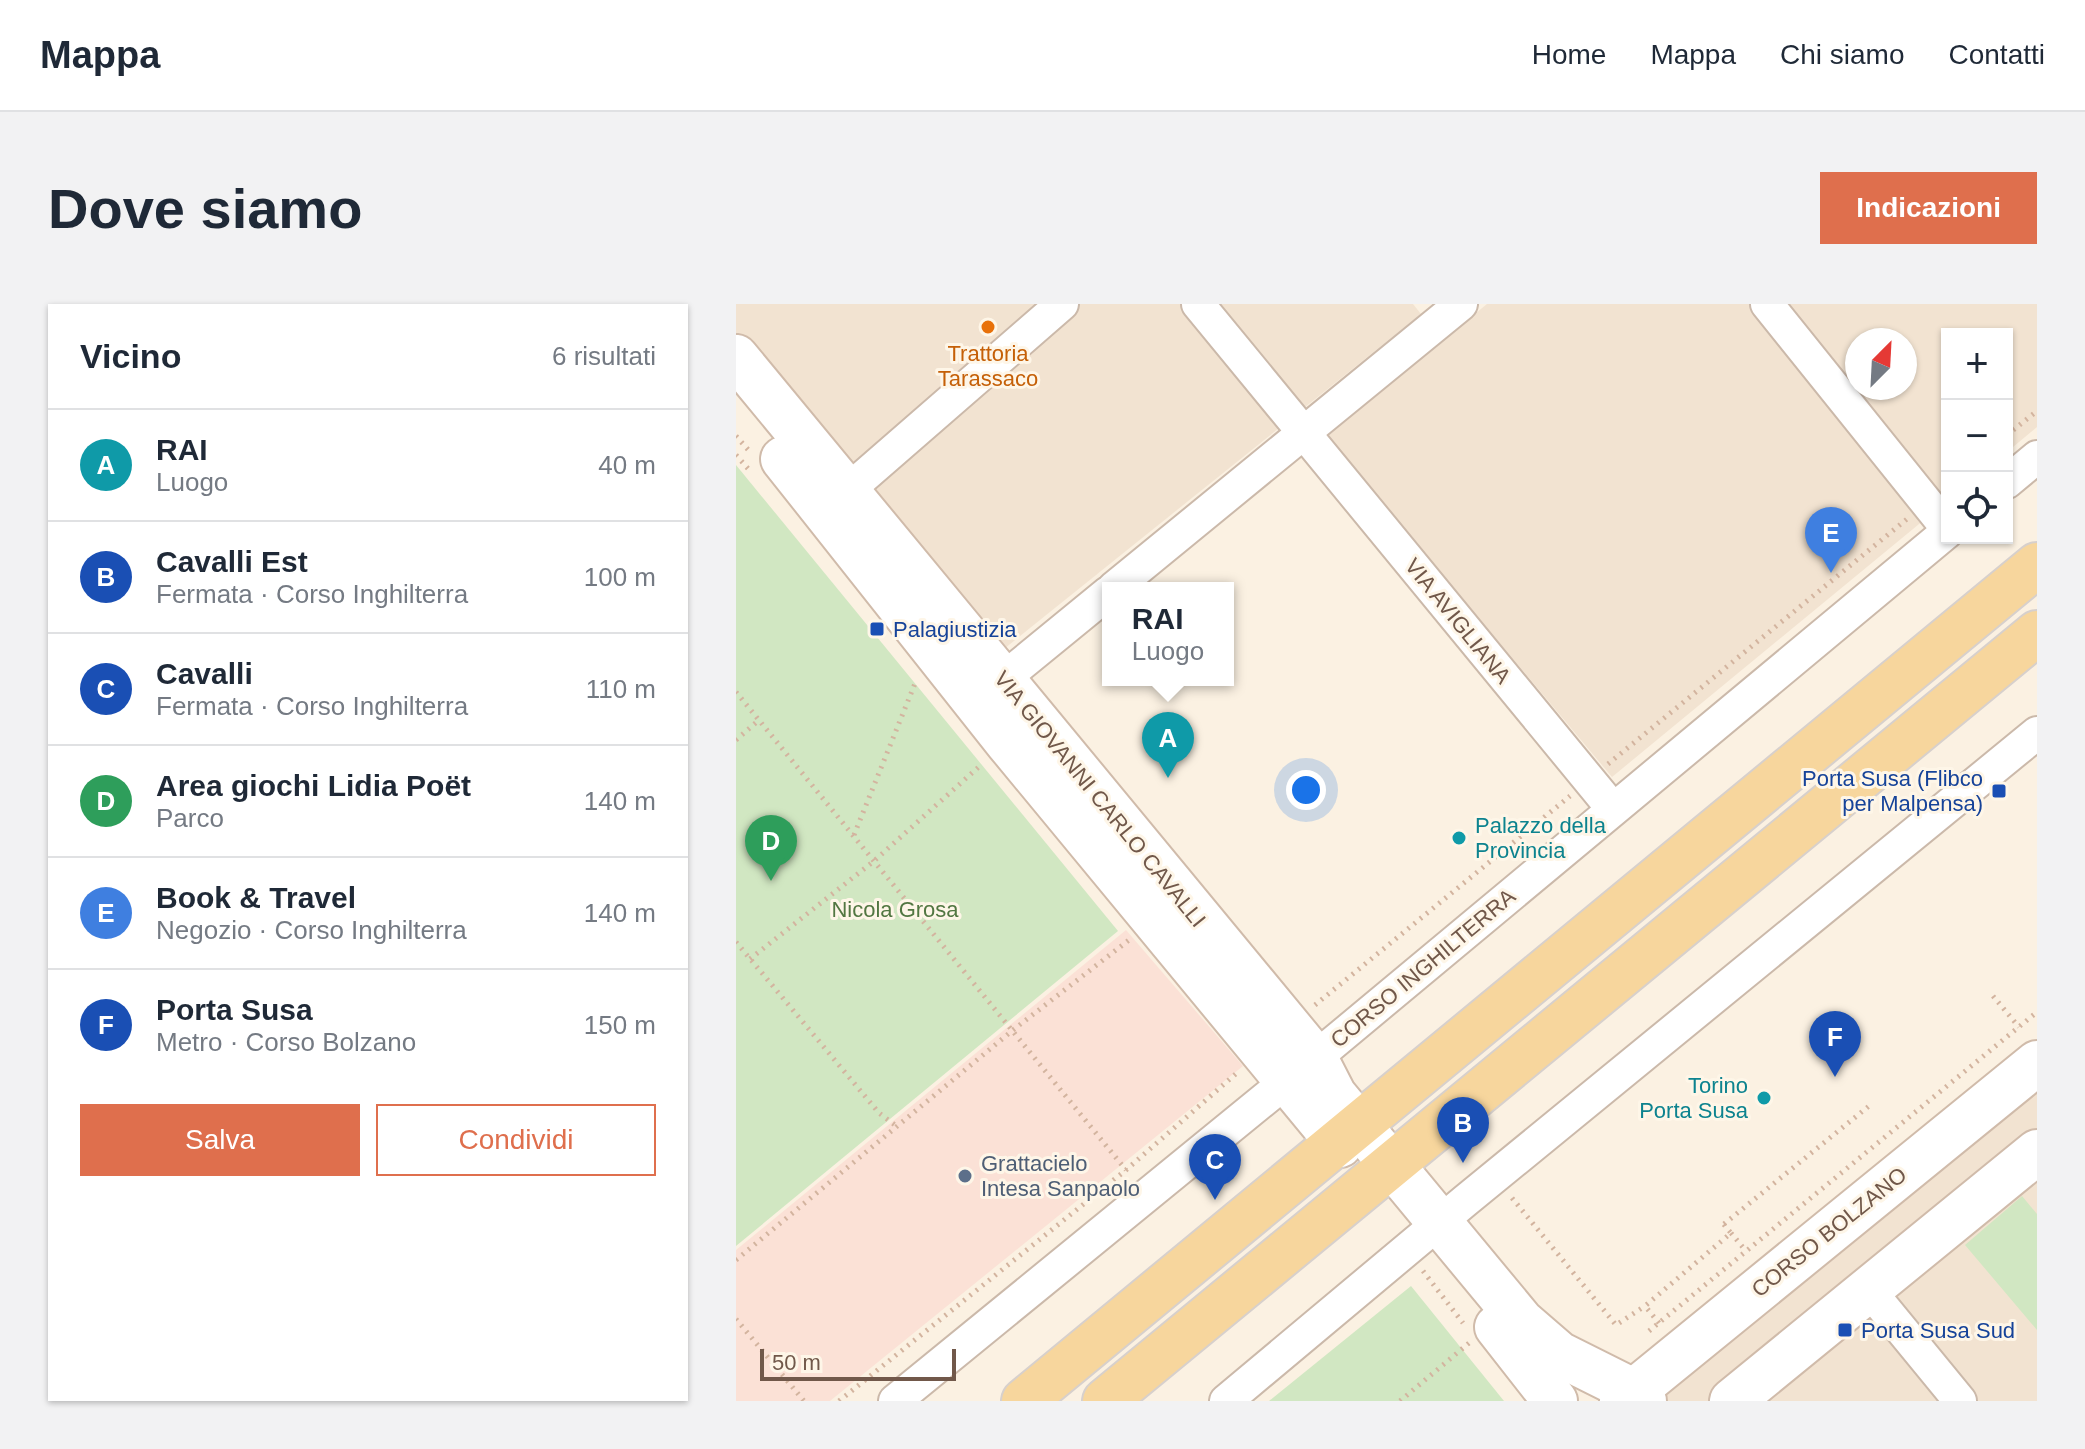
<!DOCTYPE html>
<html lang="it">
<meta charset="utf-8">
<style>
body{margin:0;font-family:Arial,sans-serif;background:#f2f2f3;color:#1f2937}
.controls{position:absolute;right:24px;top:24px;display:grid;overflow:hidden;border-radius:0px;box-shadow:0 2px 6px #0004}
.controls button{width:72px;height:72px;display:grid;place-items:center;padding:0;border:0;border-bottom:2px solid #e0e1e3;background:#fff;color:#1f2937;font:40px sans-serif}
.compass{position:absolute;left:1109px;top:24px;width:72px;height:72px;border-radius:50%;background:#fff;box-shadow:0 2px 6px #0004;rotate:24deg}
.scale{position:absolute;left:24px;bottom:20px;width:196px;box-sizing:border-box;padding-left:8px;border:4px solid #71584a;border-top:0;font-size:22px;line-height:28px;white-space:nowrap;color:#71584a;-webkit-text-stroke:6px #fef6e8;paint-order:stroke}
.you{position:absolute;left:570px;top:486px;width:28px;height:28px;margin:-20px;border:6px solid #fff;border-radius:50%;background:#1a73e8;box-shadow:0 0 0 12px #1a73e833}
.badge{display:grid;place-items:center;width:52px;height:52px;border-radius:50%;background:#df6f4d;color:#fff;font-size:26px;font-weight:700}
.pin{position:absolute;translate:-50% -66px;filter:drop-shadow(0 2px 4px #0008)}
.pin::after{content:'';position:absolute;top:42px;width:28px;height:24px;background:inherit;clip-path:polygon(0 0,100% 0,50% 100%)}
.popup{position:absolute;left:366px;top:278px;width:132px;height:104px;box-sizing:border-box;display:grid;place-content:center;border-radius:0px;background:#fff;filter:drop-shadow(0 2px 6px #0005);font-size:26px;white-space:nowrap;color:#747a83}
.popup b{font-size:30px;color:#1f2937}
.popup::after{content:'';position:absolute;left:50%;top:100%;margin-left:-16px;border:16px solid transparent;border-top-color:#fff}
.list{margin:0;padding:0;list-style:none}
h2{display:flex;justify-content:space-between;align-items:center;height:104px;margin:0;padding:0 32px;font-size:34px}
h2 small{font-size:26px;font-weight:400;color:#747a83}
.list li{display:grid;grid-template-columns:52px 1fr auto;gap:24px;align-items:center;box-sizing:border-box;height:112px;padding:0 32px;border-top:2px solid #e0e1e3}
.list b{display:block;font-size:30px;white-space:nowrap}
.list p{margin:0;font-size:26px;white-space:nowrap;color:#747a83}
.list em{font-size:26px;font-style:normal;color:#747a83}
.actions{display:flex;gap:16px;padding:24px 32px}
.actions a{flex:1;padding:18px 0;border:2px solid #df6f4d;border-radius:0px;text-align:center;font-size:28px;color:#df6f4d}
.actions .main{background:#df6f4d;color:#fff}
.icon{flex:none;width:44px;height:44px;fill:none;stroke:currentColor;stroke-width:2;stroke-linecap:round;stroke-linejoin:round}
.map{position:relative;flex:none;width:1301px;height:1097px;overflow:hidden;border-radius:0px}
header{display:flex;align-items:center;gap:48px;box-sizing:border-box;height:112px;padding:0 40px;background:#fff;border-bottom:2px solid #e0e1e3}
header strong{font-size:38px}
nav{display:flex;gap:44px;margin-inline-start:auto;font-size:28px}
.intro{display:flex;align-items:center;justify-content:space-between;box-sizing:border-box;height:192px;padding:0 48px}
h1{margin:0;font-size:56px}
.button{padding:20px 36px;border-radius:0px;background:#df6f4d;color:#fff;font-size:28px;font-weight:700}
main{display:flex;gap:48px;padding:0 48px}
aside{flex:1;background:#fff;border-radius:0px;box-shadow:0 2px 6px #0004}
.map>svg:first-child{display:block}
.residential{fill:#f2e3d1;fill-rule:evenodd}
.commercial{fill:#fbe1d6}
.green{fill:#d1e7c2}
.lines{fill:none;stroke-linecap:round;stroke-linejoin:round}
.street-casing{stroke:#cbb9aa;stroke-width:36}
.secondary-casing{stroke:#d0bbaa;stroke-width:48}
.primary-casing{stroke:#d7d0cc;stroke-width:48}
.path{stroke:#d3b49f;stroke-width:5;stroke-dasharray:2 6;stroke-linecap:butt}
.street{stroke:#fff;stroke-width:32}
.secondary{stroke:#fff;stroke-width:44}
.primary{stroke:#f7d69d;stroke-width:44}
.food-dot{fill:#e8710a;stroke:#fef6e8;stroke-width:3}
.transit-dot{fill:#1a4fb4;stroke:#fef6e8;stroke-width:3}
.culture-dot{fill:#0f9aa8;stroke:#fef6e8;stroke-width:3}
.service-dot{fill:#5c6f8a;stroke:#fef6e8;stroke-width:3}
.labels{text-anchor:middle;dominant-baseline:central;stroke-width:6;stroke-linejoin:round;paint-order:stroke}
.food-label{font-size:22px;fill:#c56008;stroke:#fef6e8}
.street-label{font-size:22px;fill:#71584a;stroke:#fef6e8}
.transit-label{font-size:22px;fill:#164399;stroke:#fef6e8;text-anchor:start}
.culture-label{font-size:22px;fill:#0d838f;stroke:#fef6e8;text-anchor:start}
.park-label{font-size:22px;fill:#527742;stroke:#fef6e8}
.service-label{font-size:22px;fill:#4e5e75;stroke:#fef6e8;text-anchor:start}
</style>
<header>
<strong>Mappa</strong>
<nav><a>Home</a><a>Mappa</a><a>Chi siamo</a><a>Contatti</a></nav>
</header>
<div class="intro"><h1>Dove siamo</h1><a class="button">Indicazioni</a></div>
<main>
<aside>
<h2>Vicino<small>6 risultati</small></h2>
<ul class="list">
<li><span class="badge" style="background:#0f9aa8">A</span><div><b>RAI</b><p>Luogo</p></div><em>40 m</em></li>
<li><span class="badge" style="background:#1a4fb4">B</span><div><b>Cavalli Est</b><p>Fermata · Corso Inghilterra</p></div><em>100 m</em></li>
<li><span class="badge" style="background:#1a4fb4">C</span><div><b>Cavalli</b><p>Fermata · Corso Inghilterra</p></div><em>110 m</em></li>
<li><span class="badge" style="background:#2e9e5b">D</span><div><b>Area giochi Lidia Poët</b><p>Parco</p></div><em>140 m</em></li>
<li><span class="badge" style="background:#3f7fe0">E</span><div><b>Book &amp; Travel</b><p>Negozio · Corso Inghilterra</p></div><em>140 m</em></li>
<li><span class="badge" style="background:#1a4fb4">F</span><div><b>Porta Susa</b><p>Metro · Corso Bolzano</p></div><em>150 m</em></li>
</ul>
<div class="actions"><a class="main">Salva</a><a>Condividi</a></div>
</aside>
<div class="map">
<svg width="1301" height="1097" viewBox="0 0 1301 1097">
<rect width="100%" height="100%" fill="#fbf1e2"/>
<g class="residential">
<path d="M0,0H677L685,10L263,349L0,32Z"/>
<path d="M751,0H1301V123L1271,148V30H1211V197L876,473L590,132ZM1121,36H1169V84H1121Z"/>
<path d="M1292,778L1301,789V1097H924Z"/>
</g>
<path class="commercial" d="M390,626L507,762L94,1097H0V946Z"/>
<g class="green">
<path d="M0,161L382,627L0,942Z"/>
<path d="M1286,892L1301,910V1026L1229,941Z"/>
<path d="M675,982L768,1097H533Z"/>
</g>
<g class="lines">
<g class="street-casing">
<g id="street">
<path d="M462,0L877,505"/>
<path d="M1031,0L1211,224"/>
<path d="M1271,178L1301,153"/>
<path d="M96,200L326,0"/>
<path d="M378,284L725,0"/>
<path d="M251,388L372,289"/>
<path d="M1133,986L1224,1097"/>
<path d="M159,1097L579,754L1211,228"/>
<path d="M490,1097L729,897L1301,429"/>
</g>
</g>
<g class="secondary-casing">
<g id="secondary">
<path d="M0,53L579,754L598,791L786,1018L823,1050L899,1088L908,1097"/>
<path d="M47,155L272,439L604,841"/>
<path d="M761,1023L819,1097"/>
<path d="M886,1097L1301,759"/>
<path d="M996,1097L1301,848"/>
</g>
</g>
<g class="primary-casing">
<g id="primary">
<path d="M288,1097L1301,261"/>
<path d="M369,1097L1301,329"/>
</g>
</g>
<g class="path">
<path d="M1271,131L1301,107"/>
<path d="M0,132L15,149"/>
<path d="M0,151L15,168"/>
<path d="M0,388L390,866"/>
<path d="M0,436L23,416"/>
<path d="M872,460L1171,215"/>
<path d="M118,531L180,377"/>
<path d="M0,638L143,809L159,821"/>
<path d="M14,655L138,557L246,460"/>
<path d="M1257,692L1283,723"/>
<path d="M579,701L834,492"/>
<path d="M776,894L880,1021L909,1002"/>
<path d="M988,920L1133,802"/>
<path d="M995,929L1010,947"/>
<path d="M0,956L277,726L393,636"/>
<path d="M687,967L727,1019"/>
<path d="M0,1015L68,1097"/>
<path d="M923,1019L909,1002L995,929L984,916"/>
<path d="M913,1027L1301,708"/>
<path d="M103,1097L390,866L502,768"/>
<path d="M664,1097L733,1039"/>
</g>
<use href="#street" class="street"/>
<use href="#secondary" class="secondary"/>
<use href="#primary" class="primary"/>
</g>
<circle class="food-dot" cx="252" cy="23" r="8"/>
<g class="transit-dot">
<rect x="133" y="317" width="16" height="16" rx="4"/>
<rect x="1255" y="479" width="16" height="16" rx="4"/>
<rect x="1101" y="1018" width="16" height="16" rx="4"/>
</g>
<g class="culture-dot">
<circle cx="723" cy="534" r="8"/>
<circle cx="1028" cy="794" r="8"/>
</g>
<circle class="service-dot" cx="229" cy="872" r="8"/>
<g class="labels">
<g class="food-label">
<text x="252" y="49">Trattoria<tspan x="252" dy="25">Tarassaco</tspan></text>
</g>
<g class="street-label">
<text transform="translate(722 317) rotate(51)">VIA AVIGLIANA</text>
<text transform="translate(364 495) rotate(51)">VIA GIOVANNI CARLO CAVALLI</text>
<text transform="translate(687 664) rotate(-40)">CORSO INGHILTERRA</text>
<text transform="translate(1093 928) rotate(-39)">CORSO BOLZANO</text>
</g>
<g class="transit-label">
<text x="157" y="325">Palagiustizia</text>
<text x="1247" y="474" text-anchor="end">Porta Susa (Flibco<tspan x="1247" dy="25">per Malpensa)</tspan></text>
<text x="1125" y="1026">Porta Susa Sud</text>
</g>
<g class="culture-label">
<text x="739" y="521">Palazzo della<tspan x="739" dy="25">Provincia</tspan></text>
<text x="1012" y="781" text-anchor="end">Torino<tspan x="1012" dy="25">Porta Susa</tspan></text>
</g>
<g class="park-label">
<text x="159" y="605">Nicola Grosa</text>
</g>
<g class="service-label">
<text x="245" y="859">Grattacielo<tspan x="245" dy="25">Intesa Sanpaolo</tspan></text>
</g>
</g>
</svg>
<div class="controls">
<button>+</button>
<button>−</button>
<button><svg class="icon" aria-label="locate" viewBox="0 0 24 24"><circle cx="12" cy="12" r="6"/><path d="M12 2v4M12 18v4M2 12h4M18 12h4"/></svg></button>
</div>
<svg class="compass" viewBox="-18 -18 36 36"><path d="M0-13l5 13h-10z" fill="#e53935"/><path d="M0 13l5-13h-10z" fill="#747a83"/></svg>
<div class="scale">50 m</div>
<div class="you"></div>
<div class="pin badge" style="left:432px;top:474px;background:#0f9aa8">A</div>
<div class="popup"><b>RAI</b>Luogo</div>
<div class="pin badge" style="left:727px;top:859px;background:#1a4fb4">B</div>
<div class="pin badge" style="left:479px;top:896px;background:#1a4fb4">C</div>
<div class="pin badge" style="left:35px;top:577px;background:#2e9e5b">D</div>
<div class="pin badge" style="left:1095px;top:269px;background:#3f7fe0">E</div>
<div class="pin badge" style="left:1099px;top:773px;background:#1a4fb4">F</div>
</div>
</main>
